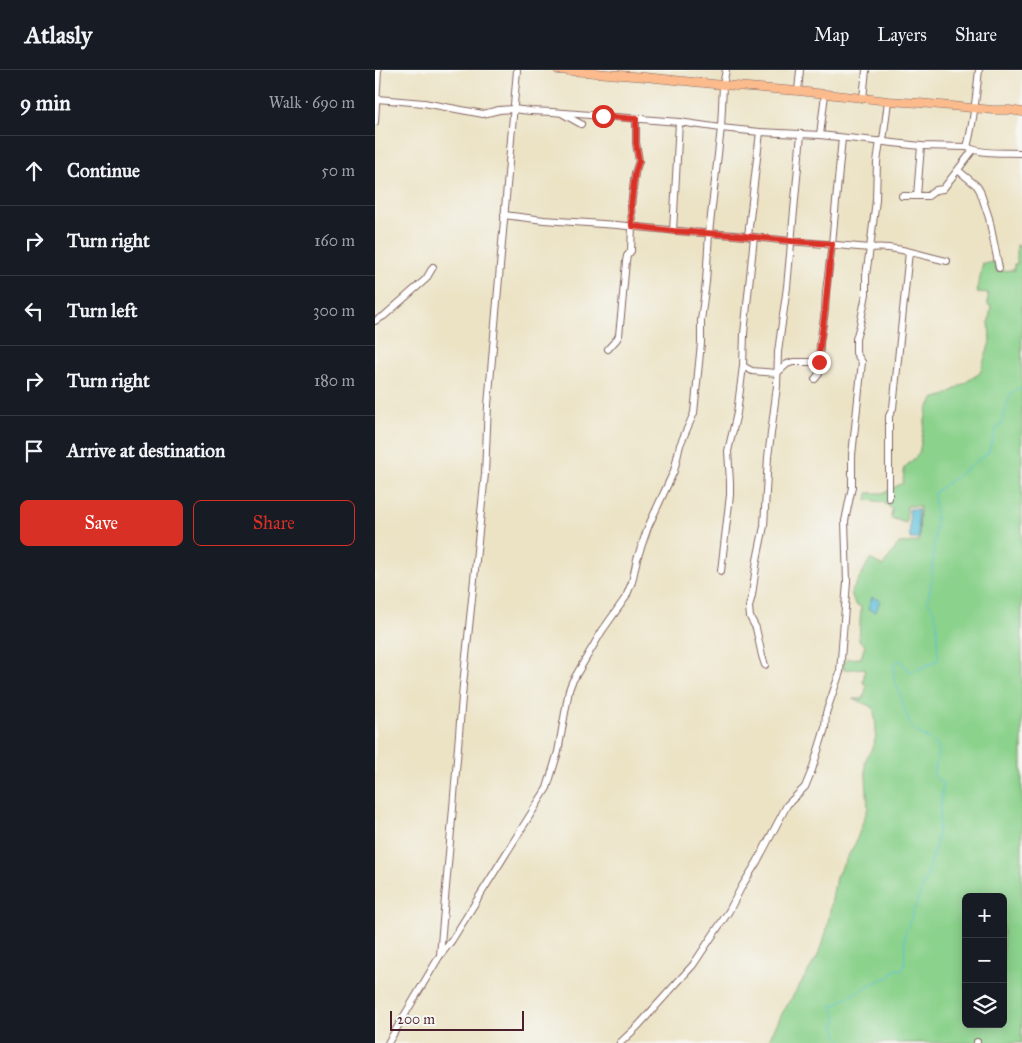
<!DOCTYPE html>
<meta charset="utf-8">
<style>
body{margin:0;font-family:"IM FELL Great Primer",serif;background:#242831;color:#f1f3f6}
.controls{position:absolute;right:15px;bottom:15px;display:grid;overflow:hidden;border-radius:8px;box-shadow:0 2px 12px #0003}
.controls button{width:45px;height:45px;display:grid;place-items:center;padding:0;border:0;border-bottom:1px solid #363941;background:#171b24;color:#f1f3f6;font:25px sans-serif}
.scale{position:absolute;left:15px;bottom:12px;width:134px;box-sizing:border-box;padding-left:5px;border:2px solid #4a1f2b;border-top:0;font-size:14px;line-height:18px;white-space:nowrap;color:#4a1f2b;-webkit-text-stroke:4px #f6f6f2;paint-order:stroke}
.stop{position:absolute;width:15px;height:15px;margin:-11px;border:4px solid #d93025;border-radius:50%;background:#fff}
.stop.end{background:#d93025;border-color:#fff;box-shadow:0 1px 5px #0008}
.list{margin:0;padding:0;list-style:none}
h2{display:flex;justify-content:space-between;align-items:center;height:65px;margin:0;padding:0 20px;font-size:21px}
h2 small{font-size:16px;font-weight:400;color:#9ea1a6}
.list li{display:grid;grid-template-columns:32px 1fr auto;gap:15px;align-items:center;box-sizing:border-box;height:70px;padding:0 20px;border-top:1px solid #363941}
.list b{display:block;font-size:19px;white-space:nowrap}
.list em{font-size:16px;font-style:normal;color:#9ea1a6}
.actions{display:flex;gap:10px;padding:15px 20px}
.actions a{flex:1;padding:11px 0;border:1px solid #d93025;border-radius:8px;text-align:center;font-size:18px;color:#d93025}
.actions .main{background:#d93025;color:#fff}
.icon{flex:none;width:28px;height:28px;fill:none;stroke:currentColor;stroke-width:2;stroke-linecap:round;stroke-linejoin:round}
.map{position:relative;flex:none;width:647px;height:973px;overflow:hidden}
header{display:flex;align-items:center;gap:30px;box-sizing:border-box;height:70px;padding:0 25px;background:#171b24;border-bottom:1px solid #363941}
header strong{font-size:24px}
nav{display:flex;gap:28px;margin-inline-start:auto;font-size:18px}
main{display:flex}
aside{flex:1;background:#171b24}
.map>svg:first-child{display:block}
.green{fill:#8bd28c;stroke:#6a785c;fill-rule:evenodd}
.water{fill:#5cc0da;stroke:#537082}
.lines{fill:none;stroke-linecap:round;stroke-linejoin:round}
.stream{stroke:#5cc0da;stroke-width:1}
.minor-casing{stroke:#836461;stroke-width:8}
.major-casing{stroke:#836461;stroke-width:9}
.minor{stroke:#fff;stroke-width:6}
.major{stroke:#fbbb8c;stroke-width:8}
.route{stroke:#d93025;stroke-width:6}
</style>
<header>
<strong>Atlasly</strong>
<nav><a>Map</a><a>Layers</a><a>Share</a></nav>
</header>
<main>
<aside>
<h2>9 min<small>Walk · 690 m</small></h2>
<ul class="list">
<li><svg class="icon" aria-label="ahead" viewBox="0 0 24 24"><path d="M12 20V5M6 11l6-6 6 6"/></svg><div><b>Continue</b></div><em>50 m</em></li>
<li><svg class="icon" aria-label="right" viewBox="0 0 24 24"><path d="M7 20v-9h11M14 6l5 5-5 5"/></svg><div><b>Turn right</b></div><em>160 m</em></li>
<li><svg class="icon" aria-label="left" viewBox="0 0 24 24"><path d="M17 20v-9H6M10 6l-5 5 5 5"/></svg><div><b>Turn left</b></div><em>300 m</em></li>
<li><svg class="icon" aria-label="right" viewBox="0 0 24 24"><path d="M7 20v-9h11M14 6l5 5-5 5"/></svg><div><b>Turn right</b></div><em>180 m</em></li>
<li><svg class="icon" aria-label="arrive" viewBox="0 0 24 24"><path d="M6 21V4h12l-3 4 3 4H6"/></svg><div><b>Arrive at destination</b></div></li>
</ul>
<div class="actions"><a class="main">Save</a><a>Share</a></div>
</aside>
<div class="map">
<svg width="647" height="973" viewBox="0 0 647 973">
<rect width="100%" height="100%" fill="#f6f6f2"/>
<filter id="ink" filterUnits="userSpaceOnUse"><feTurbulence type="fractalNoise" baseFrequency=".02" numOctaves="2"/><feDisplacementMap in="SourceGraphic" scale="10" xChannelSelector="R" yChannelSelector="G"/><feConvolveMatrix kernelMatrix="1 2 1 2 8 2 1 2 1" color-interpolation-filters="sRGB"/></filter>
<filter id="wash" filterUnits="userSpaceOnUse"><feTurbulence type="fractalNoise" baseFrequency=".0096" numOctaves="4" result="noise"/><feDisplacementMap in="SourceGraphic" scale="20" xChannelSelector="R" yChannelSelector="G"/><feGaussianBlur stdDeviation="1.12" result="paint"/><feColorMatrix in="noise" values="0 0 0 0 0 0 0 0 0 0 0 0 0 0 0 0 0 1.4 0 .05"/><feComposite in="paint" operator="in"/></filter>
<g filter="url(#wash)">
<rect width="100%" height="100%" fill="#ece3c5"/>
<path class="green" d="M642,175H647V973H392L408,942L442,887L451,863L461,807L480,774L493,738L490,692C492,685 497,680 499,673C503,664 500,647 498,637L478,629H488L492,615L488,613L490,598L468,600L470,589L486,588L490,575L484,570L486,537L480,534L476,523L495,489L508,496L524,473L544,472L545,436H532L531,453L516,448L517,439L508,432L492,430L493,423H508L528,413L529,398L544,384L552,340L558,329L571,325L605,303L615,272L614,251L616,236L613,235V223L602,222L608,192V194L619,192L622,201L639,200V194H642ZM591,827H628V954H591Z"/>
<g class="water">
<path d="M534,439H543L544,469H535Z"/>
<path d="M497,527L505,530L501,542L493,539Z"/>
</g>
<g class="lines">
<path class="stream" d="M465,973V969L462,965L460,954L463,949L461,947L457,935L464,934L467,930L505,910L515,907L520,899L528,900C531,889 529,877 530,864L553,803L562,771L568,714L558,705L563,684V677L558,672L536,658L519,607V595L524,590L531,596L535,602L542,600L563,590C562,572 566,545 552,531L556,516L561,450L559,423L613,383L621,359L626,355L635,325L644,319H647"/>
</g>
</g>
<g filter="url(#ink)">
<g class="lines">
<g class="minor-casing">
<g id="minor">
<path d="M423,21L425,0"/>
<path d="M488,28L491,0"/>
<path d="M2,29L49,33L108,44L124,40L138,39L155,41L177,42L304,52L346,58L385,62L445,65L546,76L592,77C609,85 629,82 647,83"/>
<path d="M188,44L206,54"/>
<path d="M0,52L3,0"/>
<path d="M445,65L450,24"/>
<path d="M508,71L513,31"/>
<path d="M592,77C599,52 601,26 604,0"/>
<path d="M584,101L602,116L605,121L614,148L624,198"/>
<path d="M527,126H553L561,120L568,119L598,80"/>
<path d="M542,126L546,76"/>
<path d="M129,145L169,150L242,155L314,162L360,165L415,171L495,178C522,175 547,186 572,191"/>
<path d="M298,161L304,52"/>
<path d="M373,166L385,62"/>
<path d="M0,251L9,246L51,209L58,197"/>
<path d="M233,279L242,269L244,265L247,236L251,191L252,186L256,181L257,156L256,136L260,103L264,91L261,73V49"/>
<path d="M368,296L377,301L402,303"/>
<path d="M402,303L412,294L418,292H444"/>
<path d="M440,309L444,304L445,273L450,241L451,222L457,174L467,68"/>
<path d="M514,428V346L518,338L534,182"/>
<path d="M346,501L355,425V412L353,381L362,343L368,296L369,264L379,167"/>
<path d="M390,595L387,586L381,558L375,547L374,537L377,525L382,490L389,456L393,387L402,316L403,282L412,217L426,64"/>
<path d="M65,885L78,738L88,615L110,404L113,335L142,0"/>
<path d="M13,973L64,887L77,870L172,718L183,682L194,620L197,612L227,561L251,527L257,512L262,489L273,457L299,401L305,375L319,343L326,273V251L331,212L334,163L346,58L348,15L351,0"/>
<path d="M245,973L263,956L318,895L354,841L367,816L382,792L412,735L430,717L437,700L450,658L451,643L465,602L472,512L470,451L477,417V385L487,292L481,283V269L485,255L491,224V205L495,178L501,130L502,92L505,71"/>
<path d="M602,973V972"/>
</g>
</g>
<g class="major-casing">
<path id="major" d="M183,0L270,7L348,15L423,21L488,28L513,31L544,33L618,40H635L647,42"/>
</g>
<use href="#minor" class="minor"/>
<use href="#major" class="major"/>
</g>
</g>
<g class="lines" filter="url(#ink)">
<path class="route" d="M228,46L261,49V73L264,91L260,103L256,136L257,156L298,161L360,165L416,171L457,174C454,197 452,219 450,241C448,258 444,275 444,292"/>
</g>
</svg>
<div class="controls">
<button>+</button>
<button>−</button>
<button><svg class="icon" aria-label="layers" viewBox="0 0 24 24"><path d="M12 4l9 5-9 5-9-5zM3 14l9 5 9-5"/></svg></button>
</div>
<div class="scale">200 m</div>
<div class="stop" style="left:228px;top:46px"></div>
<div class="stop end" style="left:444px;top:292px"></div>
</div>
</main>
